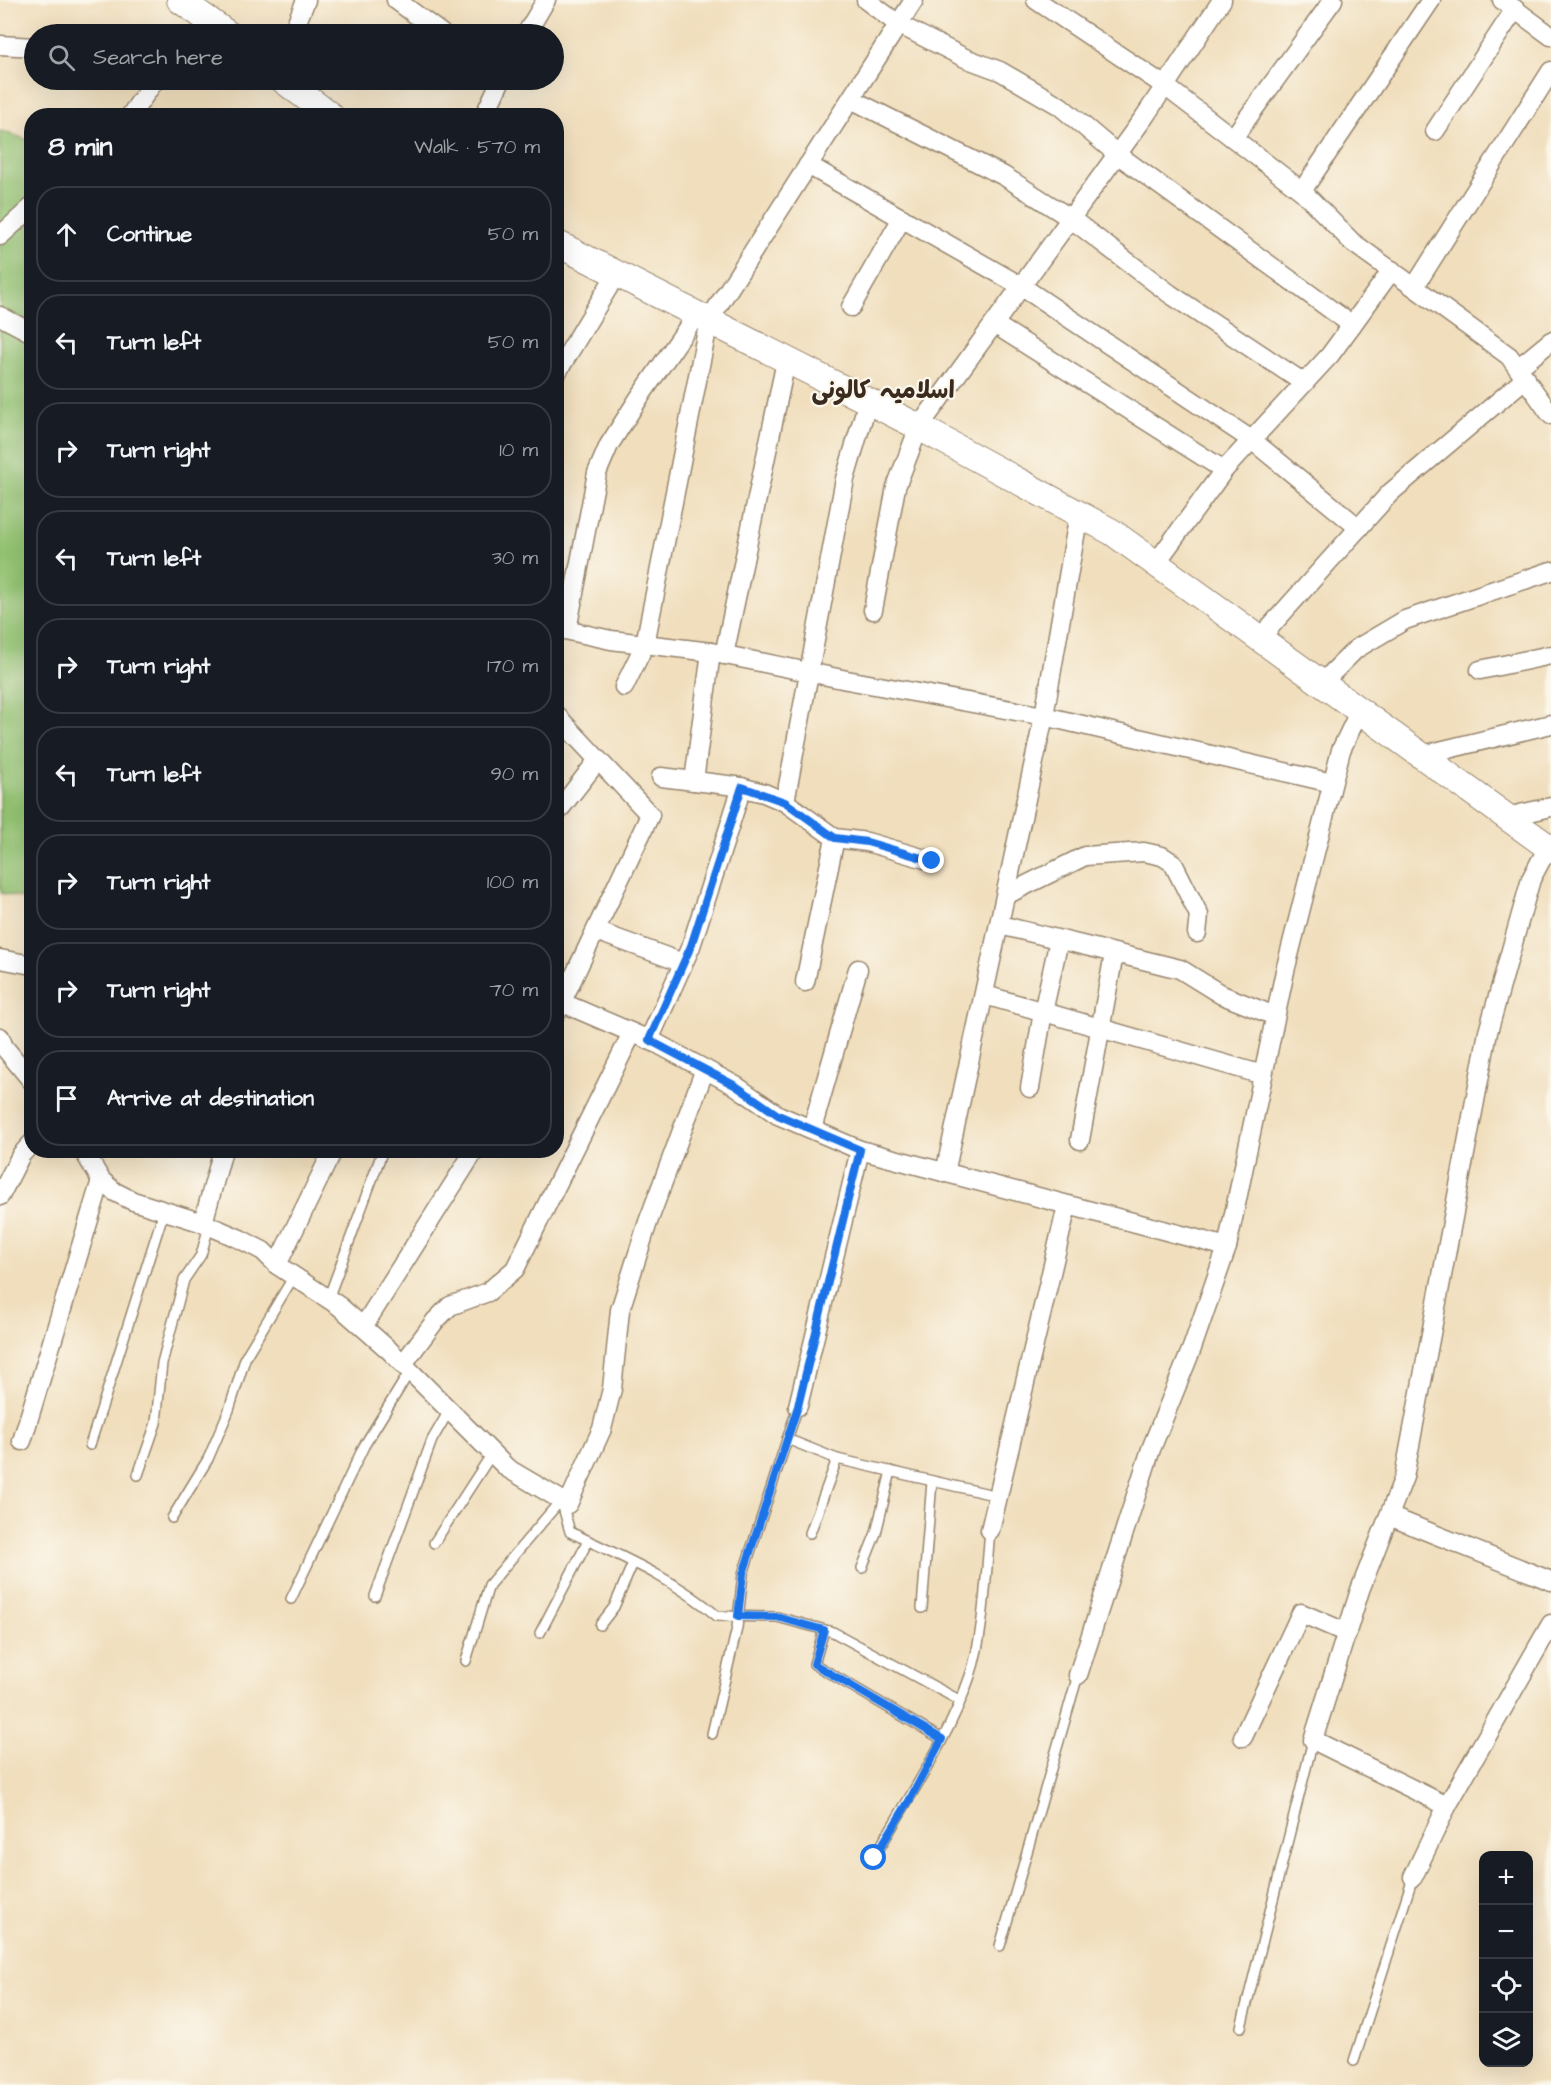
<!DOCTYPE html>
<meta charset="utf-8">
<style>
body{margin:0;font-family:"Architects Daughter","Playpen Sans Arabic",sans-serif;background:#20242c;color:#f1f3f6}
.controls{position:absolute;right:18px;bottom:18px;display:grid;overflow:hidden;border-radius:12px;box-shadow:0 6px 24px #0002}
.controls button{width:54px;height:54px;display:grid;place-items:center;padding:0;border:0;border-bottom:2px solid #363941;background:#171b24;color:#f1f3f6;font:30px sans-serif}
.stop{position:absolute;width:18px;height:18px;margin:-14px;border:4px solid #1a73e8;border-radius:50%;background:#fff}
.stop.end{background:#1a73e8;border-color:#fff;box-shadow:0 2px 6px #0008}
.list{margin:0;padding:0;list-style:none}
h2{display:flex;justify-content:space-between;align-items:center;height:78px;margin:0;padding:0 24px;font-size:26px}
h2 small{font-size:20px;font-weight:400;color:#9ea1a6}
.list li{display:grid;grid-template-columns:39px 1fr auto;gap:18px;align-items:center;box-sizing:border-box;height:96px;margin:0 12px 12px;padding:0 12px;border:2px solid #363941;border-radius:24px}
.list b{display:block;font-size:22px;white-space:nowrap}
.list em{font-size:20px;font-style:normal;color:#9ea1a6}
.icon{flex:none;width:33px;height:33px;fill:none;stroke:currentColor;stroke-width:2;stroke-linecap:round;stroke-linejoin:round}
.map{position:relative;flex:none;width:1551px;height:2085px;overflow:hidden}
.search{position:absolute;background:#171b24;box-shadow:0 6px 24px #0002;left:24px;top:24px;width:540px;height:66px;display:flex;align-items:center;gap:15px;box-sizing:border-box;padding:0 21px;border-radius:33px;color:#9ea1a6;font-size:22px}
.panel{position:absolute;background:#171b24;box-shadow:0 6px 24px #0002;left:24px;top:108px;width:540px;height:1050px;border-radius:24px}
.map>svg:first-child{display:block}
.green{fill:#93c271;stroke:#677648;stroke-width:1.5}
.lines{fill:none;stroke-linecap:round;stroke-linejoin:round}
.lane-casing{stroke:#96846d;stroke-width:12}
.street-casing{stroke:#96846d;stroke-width:21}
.secondary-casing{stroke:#96846d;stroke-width:28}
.lane{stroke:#fff;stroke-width:9}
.street{stroke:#fff;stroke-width:18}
.secondary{stroke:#fff;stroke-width:26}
.route{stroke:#1a73e8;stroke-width:8}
.labels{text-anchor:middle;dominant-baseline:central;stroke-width:4.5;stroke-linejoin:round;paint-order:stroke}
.district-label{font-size:24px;font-weight:bold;fill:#3b2a1e;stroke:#fbf7ec}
</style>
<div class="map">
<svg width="1551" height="2085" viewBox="0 0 1551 2085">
<rect width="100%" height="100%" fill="#fbf7ec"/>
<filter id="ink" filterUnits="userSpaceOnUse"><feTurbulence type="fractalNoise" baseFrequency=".0167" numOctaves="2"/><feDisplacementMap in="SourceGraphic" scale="12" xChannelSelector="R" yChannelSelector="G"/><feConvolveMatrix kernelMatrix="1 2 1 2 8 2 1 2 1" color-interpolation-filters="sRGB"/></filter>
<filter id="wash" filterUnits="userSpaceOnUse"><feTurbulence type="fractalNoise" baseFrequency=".008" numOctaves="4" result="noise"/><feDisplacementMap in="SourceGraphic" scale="24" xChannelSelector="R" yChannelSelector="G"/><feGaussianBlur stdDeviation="1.35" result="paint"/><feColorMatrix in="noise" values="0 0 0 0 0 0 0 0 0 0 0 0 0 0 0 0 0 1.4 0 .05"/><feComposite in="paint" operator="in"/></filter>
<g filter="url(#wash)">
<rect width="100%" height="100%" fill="#f0debc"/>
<path class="green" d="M0,131L32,141L31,900L1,893L0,880Z"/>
</g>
<g filter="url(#ink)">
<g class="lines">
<g class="lane-casing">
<g id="lane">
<path d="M328,1299L383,1150"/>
<path d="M787,1439L837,1459L998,1496"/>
<path d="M90,1445L164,1211"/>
<path d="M138,1475L156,1423L162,1363L184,1280L201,1255L209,1226"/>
<path d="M562,1503L570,1532C620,1556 675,1579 717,1616L777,1617L833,1632L959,1700"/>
<path d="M172,1518L208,1459L229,1410L246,1356L294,1276"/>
<path d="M810,1533L837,1459"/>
<path d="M434,1543L493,1452"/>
<path d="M862,1568L876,1533L891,1471"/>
<path d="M375,1596L432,1440L450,1409"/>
<path d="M291,1599L364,1446L410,1371"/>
<path d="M922,1608L932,1481"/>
<path d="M600,1625L614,1607L633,1563"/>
<path d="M824,1630L814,1664L942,1739"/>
<path d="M540,1633L588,1541"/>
<path d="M466,1661L489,1585L561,1500"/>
<path d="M712,1734L737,1628L743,1574L798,1406"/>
<path d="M874,1858C907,1799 948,1741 970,1676C984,1636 986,1573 990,1530"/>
<path d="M1000,1946L1078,1675"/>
<path d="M1241,2027L1313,1740"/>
<path d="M1354,2061L1413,1877"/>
</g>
</g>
<g class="street-casing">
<g id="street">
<path d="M396,0L442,34"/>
<path d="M866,0L898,24L965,58L1000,71L1060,106L1117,154L1352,325"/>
<path d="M1036,0L1165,86L1302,191L1352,242L1509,356L1551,415"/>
<path d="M1502,0L1551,36"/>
<path d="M292,34L306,0"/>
<path d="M526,34L546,0"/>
<path d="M0,45L34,47"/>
<path d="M851,99L1004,176L1070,218L1170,294L1304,383"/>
<path d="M130,116L155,80"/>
<path d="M484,116L501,80"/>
<path d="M1435,131L1515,9"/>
<path d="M1233,138L1333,0"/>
<path d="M808,165L1021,286L1253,441L1359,528"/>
<path d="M1302,191L1431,0"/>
<path d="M0,236L32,207"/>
<path d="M1415,286L1551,71"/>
<path d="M851,307L902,218"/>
<path d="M0,316L32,333"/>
<path d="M994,324L1224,470"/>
<path d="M1518,368L1551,341"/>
<path d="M556,374L617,273"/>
<path d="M1156,563L1224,470L1330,355L1392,270"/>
<path d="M873,610L896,487L919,427L1145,116L1222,0"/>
<path d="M556,628L611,640L711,652L847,680L1044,716L1332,783"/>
<path d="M567,630L597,473L609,445L639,398L697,314"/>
<path d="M1260,638L1390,493L1526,378"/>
<path d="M724,655L786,361"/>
<path d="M1480,670L1551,655"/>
<path d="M1322,683L1356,649L1405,620L1551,571"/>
<path d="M624,687L645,644L709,320L914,0"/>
<path d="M556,715L650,815L557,1012"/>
<path d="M1423,755L1551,724"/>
<path d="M661,777L736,786L764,793L785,802L835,838L867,842L932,861"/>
<path d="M694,781L711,652"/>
<path d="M785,802L845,479L868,401"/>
<path d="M556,814L598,760"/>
<path d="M1507,817L1551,807"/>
<path d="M1006,895L1085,856L1144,852L1162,856L1173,863L1199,915L1197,933"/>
<path d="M1000,925L1180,969L1222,995L1275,1016"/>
<path d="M596,931L683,963"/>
<path d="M0,959L32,965"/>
<path d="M805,982L835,838"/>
<path d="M985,995L1263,1075"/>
<path d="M563,1003L656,1043L736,1086L778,1115L860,1150L1227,1247"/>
<path d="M0,1037L4,1047L32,1081"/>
<path d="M649,1040L691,946L742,787"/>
<path d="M1030,1088L1043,1012L1059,940"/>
<path d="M812,1129L858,969"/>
<path d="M1080,1140L1114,954"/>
<path d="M83,1150L101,1180L115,1192L133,1201L203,1223L240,1239L263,1251L277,1265L339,1306L389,1350L507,1468L568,1504L602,1429L612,1389L620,1310L648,1222L705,1069"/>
<path d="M945,1173L1044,716L1079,513"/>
<path d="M0,1196L21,1155L32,1143"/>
<path d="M203,1223L223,1150"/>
<path d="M277,1265L333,1150"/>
<path d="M363,1327L475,1150"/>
<path d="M403,1364L435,1321L450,1306L488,1292L515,1269L632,1033"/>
<path d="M798,1406L860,1150"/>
<path d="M22,1441L101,1180"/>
<path d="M1389,1516L1551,1581"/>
<path d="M990,1530L1067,1206"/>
<path d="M1078,1675L1151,1449L1192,1348L1227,1247L1285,971L1341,750L1360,710"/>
<path d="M1243,1737L1301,1613L1347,1633"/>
<path d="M1447,1806L1313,1740L1360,1590L1404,1477L1488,1032L1531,879L1548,847"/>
<path d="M1413,1877L1447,1806L1551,1624"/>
</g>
</g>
<g class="secondary-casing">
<g id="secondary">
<path d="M180,0L228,34"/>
<path d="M283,80L331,116"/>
<path d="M556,243L919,427L1112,532L1551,849"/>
</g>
</g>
<use href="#lane" class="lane"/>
<use href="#street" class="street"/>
<use href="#secondary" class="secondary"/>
</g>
</g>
<g class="lines" filter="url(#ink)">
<path class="route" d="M874,1858L909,1801L942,1739L814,1664L824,1630L777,1617L738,1616L743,1574L798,1406L860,1150L778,1115L736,1086L649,1040L691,946L742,787L785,802L835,838L867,842L932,861"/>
</g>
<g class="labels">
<g class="district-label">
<text x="883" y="391">اسلامیہ کالونی</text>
</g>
</g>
</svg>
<div class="controls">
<button>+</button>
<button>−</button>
<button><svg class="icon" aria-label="locate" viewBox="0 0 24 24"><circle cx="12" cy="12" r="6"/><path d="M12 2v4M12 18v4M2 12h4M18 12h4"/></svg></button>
<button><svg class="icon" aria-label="layers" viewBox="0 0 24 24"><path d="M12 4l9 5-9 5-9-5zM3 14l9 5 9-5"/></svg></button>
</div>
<div class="stop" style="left:874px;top:1858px"></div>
<div class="stop end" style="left:932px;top:861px"></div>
<div class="search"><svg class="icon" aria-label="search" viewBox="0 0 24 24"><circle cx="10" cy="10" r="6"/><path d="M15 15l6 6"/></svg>Search here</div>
<section class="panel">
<h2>8 min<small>Walk · 570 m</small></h2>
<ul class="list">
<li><svg class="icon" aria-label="ahead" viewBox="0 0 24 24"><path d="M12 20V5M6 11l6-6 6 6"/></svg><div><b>Continue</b></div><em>50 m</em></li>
<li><svg class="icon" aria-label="left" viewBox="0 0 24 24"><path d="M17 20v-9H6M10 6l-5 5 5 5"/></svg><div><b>Turn left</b></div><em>50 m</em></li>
<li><svg class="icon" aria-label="right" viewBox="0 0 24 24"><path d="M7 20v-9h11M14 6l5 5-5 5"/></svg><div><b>Turn right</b></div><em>10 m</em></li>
<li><svg class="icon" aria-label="left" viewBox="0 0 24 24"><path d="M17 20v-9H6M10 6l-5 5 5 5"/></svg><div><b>Turn left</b></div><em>30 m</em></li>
<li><svg class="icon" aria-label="right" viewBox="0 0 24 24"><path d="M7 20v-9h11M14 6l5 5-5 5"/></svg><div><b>Turn right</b></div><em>170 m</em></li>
<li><svg class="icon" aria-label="left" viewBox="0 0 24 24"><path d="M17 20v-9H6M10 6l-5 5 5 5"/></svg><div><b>Turn left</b></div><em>90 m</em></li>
<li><svg class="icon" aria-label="right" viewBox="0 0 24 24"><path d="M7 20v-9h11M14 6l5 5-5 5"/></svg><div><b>Turn right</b></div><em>100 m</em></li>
<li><svg class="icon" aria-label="right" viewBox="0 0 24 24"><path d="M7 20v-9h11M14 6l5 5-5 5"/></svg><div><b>Turn right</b></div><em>70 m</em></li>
<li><svg class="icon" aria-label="arrive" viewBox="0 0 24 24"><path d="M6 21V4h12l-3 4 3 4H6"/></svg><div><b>Arrive at destination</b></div></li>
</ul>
</section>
</div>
